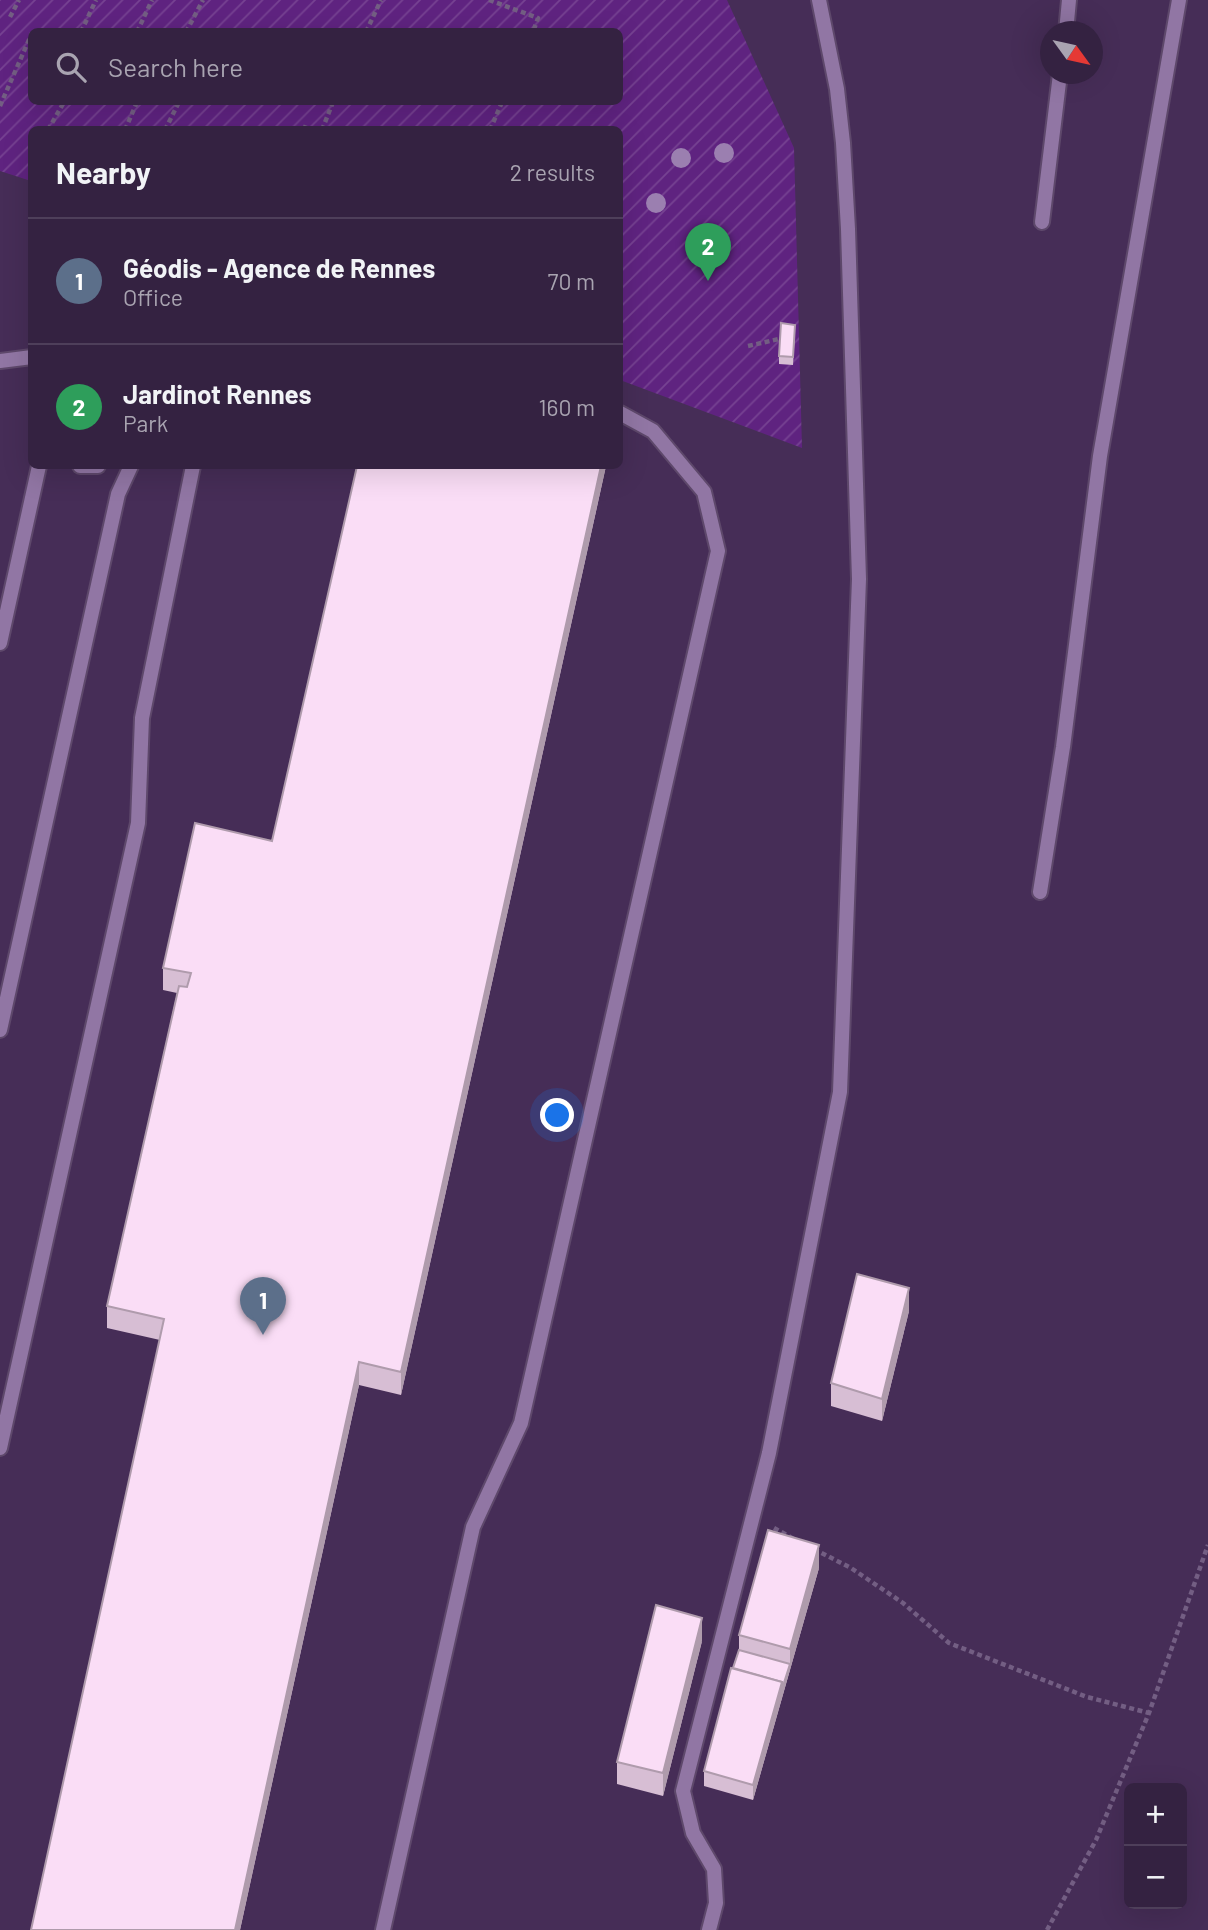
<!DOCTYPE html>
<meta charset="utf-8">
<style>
body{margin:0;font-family:Barlow,sans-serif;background:#3c2a48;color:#f1f3f6}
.controls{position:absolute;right:21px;bottom:21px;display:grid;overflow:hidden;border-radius:10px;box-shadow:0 7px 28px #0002}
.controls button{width:63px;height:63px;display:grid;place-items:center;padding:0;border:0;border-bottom:2px solid #4e3f5a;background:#342241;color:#f1f3f6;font:35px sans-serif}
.compass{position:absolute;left:1040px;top:21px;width:63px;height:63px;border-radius:50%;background:#342241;box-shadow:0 7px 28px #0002;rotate:123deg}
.you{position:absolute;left:558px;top:1116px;width:24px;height:24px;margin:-18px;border:5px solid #fff;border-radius:50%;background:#1a73e8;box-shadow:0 0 0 10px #1a73e833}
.badge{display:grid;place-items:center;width:46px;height:46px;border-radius:50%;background:#8c9099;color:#fff;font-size:23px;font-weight:700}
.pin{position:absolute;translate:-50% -58px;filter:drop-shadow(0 2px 4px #0008)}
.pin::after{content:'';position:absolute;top:37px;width:24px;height:21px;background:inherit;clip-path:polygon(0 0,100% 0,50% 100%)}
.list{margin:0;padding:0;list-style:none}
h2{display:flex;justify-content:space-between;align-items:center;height:91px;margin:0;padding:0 28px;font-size:30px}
h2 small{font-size:23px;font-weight:400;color:#a9a4b1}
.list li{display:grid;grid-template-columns:46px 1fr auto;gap:21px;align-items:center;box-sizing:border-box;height:126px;padding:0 28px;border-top:2px solid #4e3f5a}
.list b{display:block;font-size:26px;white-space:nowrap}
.list p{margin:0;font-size:23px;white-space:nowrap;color:#a9a4b1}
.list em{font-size:23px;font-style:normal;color:#a9a4b1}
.icon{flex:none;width:38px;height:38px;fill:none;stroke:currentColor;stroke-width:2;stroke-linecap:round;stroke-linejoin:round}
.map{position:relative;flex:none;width:1208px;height:1930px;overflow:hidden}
.search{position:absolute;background:#342241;box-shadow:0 7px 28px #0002;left:28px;top:28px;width:595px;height:77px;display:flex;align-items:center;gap:18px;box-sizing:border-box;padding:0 24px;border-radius:10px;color:#a9a4b1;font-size:26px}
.panel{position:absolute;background:#342241;box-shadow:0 7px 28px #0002;left:28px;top:126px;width:595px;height:343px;border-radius:10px}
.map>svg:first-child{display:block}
.garden{fill:url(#garden-furrows);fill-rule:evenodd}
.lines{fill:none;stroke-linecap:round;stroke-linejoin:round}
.service-casing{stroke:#5e486b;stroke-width:18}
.minor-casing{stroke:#5e486b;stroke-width:18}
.path{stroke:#735e83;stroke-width:4.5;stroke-dasharray:5 3.5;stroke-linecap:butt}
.service{stroke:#9176a4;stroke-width:14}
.minor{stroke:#9176a4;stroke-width:14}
.tree{fill:#9b7fb0}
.wall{fill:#d7bed4}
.shaded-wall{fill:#af9bac}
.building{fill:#faddf6;stroke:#af9bac;stroke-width:2}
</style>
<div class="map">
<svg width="1208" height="1930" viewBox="0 0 1208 1930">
<defs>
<pattern id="garden-furrows" width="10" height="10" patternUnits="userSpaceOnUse" patternTransform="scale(1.75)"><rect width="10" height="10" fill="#5f2380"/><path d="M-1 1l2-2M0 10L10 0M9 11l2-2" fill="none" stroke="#764292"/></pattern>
</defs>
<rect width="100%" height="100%" fill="#462d57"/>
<path class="garden" d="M0,0H727L794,148L802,448L620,380V130H32L31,181L0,171ZM32,32H620V102H32Z"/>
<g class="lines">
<g class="service-casing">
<g id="service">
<path d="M1066,32L1069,0"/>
<path d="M1042,222L1060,74"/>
<path d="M80,466H98"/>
<path d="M0,643L39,466"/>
<path d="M1040,892L1063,747L1100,456L1179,0"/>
<path d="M0,1030L118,494L131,466"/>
<path d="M0,1448L138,823L142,718L193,466"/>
<path d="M383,1930L473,1527L521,1423L718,551L704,492L653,431L620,413"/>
<path d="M709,1930L716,1903L714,1869L693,1833L683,1791L769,1453L840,1092L859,579L848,229L843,143L837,89L819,0"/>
</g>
</g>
<g class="minor-casing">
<path id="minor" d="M0,361L32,357"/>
</g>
<g class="path">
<path d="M489,0L538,18L533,32"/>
<path d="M10,17L19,0"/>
<path d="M81,32L96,0"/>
<path d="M137,32L152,0"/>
<path d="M186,32L203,0"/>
<path d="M366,32L381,0"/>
<path d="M0,106L32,33"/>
<path d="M48,130L64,102"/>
<path d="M125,130L137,102"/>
<path d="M165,130L179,102"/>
<path d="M304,130L307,122"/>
<path d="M322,130L333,102"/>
<path d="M490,130L502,102"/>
<path d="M748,346L779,339"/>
<path d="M774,1528L794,1539"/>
<path d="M814,1549L851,1568L903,1603L949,1643L1087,1697L1149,1713"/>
<path d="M1047,1930L1096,1840L1149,1713L1208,1545"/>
</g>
<use href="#service" class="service"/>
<use href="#minor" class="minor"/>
</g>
<g class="tree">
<circle cx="724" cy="153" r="10"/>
<circle cx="681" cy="158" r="10"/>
<circle cx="656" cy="203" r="10"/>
</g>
<g class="wall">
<path d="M795,333L793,365L779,364V356Z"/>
<path d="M357,466H606L401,1395L359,1385L240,1930H31L160,1340L107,1328V1306L177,993L163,990V968L272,841Z"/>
<path d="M909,1311L882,1421L831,1406V1383Z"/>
<path d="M819,1568L753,1800L704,1786V1771L739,1650V1635Z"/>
<path d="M702,1641L663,1796L617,1784V1762Z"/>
</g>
<g class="shaded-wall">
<path d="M601,466H606L401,1395V1372Z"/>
<path d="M909,1288V1311L882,1421V1399Z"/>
<path d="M359,1362V1385L240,1930H235Z"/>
<path d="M819,1545V1568L753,1800V1785L782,1682L790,1664V1649Z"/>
<path d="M702,1618V1641L663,1796V1773Z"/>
</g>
<g class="building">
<path d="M781,323L795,325L793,357L779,356Z"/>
<path d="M357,466H601L401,1372L359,1362L235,1930H31L164,1319L107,1306L179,986L187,987L191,973L163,968L195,823L272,841Z"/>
<path d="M857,1274L909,1288L882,1399L831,1383Z"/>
<path d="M768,1530L819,1545L790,1649L739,1635Z"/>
<path d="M656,1605L702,1618L663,1773L617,1762Z"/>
<path d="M739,1650L790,1664L782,1689V1682L733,1668Z"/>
<path d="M731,1668L782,1682L753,1785L704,1771Z"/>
</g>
</svg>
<div class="controls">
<button>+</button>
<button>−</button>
</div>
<svg class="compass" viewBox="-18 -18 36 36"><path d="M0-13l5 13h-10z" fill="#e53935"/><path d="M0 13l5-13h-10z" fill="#a9a4b1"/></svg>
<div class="you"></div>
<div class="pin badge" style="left:263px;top:1335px;background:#5c6f8a">1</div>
<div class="pin badge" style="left:708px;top:281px;background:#2e9e5b">2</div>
<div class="search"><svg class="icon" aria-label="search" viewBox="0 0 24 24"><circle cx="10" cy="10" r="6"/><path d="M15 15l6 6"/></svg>Search here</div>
<section class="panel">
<h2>Nearby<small>2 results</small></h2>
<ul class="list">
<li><span class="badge" style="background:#5c6f8a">1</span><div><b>Géodis - Agence de Rennes</b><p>Office</p></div><em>70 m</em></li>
<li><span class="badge" style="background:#2e9e5b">2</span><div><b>Jardinot Rennes</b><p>Park</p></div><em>160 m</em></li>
</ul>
</section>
</div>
